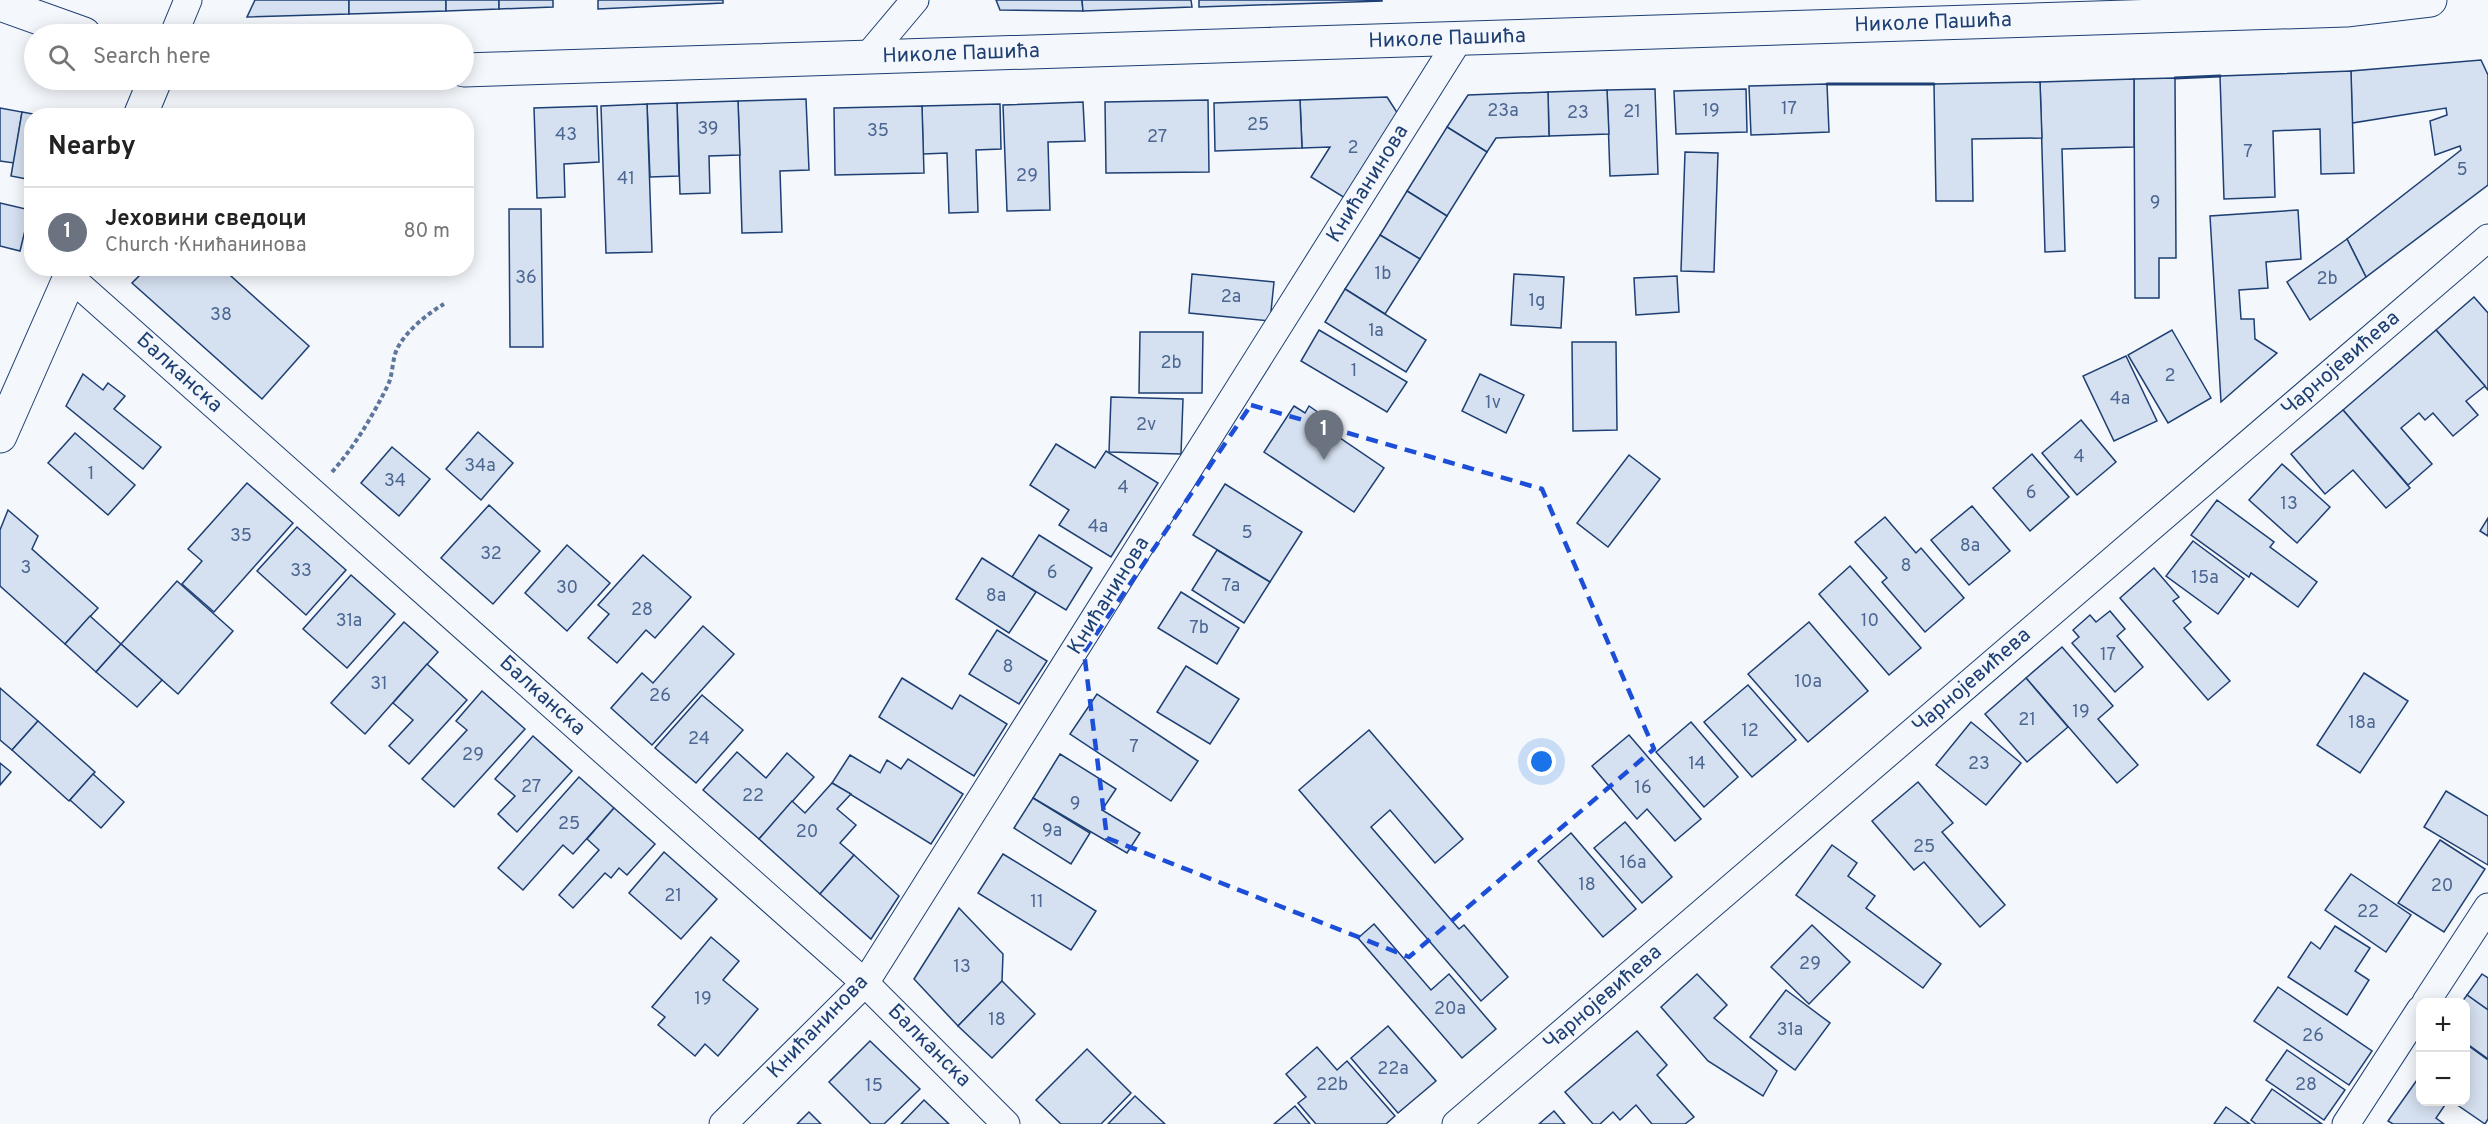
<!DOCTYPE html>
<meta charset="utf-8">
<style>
body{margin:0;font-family:Overpass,sans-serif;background:#f6f6f6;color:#222}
.controls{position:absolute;right:18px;bottom:18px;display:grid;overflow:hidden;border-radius:12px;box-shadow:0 3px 15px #0003}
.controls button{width:54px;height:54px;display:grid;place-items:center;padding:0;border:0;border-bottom:2px solid #e0e0e0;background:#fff;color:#222;font:30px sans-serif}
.you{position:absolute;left:1542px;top:762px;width:21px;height:21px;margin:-15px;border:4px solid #fff;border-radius:50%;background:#1a73e8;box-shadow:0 0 0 9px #1a73e833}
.badge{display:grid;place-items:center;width:39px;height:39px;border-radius:50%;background:#b45309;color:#fff;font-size:20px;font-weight:700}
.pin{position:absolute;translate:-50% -50px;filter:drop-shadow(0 2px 3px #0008)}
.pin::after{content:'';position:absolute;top:32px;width:21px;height:18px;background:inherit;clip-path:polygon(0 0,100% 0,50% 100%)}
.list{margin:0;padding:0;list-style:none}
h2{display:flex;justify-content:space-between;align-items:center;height:78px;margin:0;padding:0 24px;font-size:26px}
h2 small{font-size:20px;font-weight:400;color:#767676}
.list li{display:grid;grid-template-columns:39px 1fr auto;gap:18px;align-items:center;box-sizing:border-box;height:90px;padding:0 24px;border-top:2px solid #e0e0e0}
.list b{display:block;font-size:22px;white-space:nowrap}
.list p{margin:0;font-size:20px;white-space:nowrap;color:#767676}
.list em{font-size:20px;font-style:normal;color:#767676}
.icon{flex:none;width:33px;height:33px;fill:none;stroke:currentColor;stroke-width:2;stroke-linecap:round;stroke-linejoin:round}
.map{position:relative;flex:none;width:2488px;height:1124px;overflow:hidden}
.search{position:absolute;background:#fff;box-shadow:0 3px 15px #0003;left:24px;top:24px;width:450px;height:66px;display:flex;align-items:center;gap:15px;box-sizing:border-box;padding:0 21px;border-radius:33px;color:#767676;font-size:22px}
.panel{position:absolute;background:#fff;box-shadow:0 3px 15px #0003;left:24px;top:108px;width:450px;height:168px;border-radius:24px}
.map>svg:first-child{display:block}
.building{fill:#d5e0f0;stroke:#1d3f73;stroke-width:1.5}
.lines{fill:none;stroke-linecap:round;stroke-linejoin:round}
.minor-casing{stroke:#1d3f73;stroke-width:29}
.tertiary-casing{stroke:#1d3f73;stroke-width:35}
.secondary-casing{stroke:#1d3f73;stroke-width:35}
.path{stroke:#5e769c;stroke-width:4;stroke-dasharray:4.5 3;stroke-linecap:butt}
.minor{stroke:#f4f7fb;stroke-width:27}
.tertiary{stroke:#f4f7fb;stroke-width:33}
.secondary{stroke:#f4f7fb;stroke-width:33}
.wall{stroke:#1d3f73;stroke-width:3}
.marked{fill:none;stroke:#1d4ed8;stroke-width:4.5;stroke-dasharray:12 8;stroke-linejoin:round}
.labels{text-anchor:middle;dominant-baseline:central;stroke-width:4.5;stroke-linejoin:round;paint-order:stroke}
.number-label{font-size:18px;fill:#4b6792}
.street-label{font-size:21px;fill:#1d3f73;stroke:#f4f7fb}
</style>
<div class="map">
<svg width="2488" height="1124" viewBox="0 0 2488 1124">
<rect width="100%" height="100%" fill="#f4f7fb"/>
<g class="building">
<path d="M255,0H349V14L247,17Z"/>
<path d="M349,0H446V11L349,14Z"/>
<path d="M446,0H499V9L446,11Z"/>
<path d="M499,0H553V7L499,9Z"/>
<path d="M598,0H723V3L598,9Z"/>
<path d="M996,0H1082L1083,11L1000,10Z"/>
<path d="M1082,0H1191L1192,7L1083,11Z"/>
<path d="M1199,0H1382V1L1199,7Z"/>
<path d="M2481,60L2488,75V185L2366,277L2347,239L2461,150L2460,146L2435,155L2430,121L2447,115L2446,108L2352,123L2351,71Z"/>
<path d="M2351,71L2354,173L2321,174L2320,129L2273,131L2275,197L2224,199L2220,76Z"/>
<path d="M2175,78L2176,258H2159V298H2135L2134,79Z"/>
<path d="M2134,79V147L2062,149L2065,251L2045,252L2040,82Z"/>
<path d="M2040,82L2042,138L1972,139L1973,201H1936L1934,84Z"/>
<path d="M1827,84L1829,132L1751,135L1749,86Z"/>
<path d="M1655,89L1658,174L1610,176L1607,90Z"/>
<path d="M1746,89L1747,132L1676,134L1674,91Z"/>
<path d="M1607,90L1609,134L1549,136L1548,92Z"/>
<path d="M1548,92L1549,136L1496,138L1487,152L1447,127L1468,95Z"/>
<path d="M1387,97L1398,114L1345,198L1311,177L1330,147L1302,148L1300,100Z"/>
<path d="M806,99L809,170L780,171L782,232L742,233L738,101Z"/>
<path d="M1208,100L1209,172L1106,173L1105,102Z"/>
<path d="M1300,100L1302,148L1215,151L1214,103Z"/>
<path d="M738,101L740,155L709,156L710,193L680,194L677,103Z"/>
<path d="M1083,102L1085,141L1048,142L1050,210L1007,211L1003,105Z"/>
<path d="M677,103L679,176L650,177L647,104Z"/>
<path d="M647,104L652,252L606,253L601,106Z"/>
<path d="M1000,104L1001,149L976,150L978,212L949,213L947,153L923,154L922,106Z"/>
<path d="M597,106L599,162L564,164L565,197L537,198L534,108Z"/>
<path d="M922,106L924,173L835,175L834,108Z"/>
<path d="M0,108L22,112L14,163L0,161Z"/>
<path d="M422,111V116H292Z"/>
<path d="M22,112L44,116H32V180L11,176Z"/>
<path d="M1447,127L1487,152L1447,216L1407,191Z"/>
<path d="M1685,152L1718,153L1714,272L1681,271Z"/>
<path d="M1407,191L1447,216L1420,259L1380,235Z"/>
<path d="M0,203L30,210L20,251L0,246Z"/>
<path d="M509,209H541L543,347H510Z"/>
<path d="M2298,210L2301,259L2266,262L2268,288L2239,290L2241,319H2254L2255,339L2277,353L2221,402L2210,216Z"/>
<path d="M1380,235L1420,259L1385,314L1345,289Z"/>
<path d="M2347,239L2366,277L2310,320L2287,282Z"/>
<path d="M132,268H222L309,346L262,399L132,283L140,275Z"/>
<path d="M1192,274L1274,282L1270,321L1189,313Z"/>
<path d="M1514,274L1564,277L1561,328L1511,325Z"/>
<path d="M1677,276L1679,312L1636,315L1634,278Z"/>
<path d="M1345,289L1426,340L1406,372L1325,322Z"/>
<path d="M2474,297L2488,313V390L2436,330Z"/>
<path d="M1319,330L1407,382L1387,412L1301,361Z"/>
<path d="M2172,330L2211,398L2168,423L2128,355Z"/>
<path d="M2436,330L2485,386L2466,401L2478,415L2453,436L2433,413L2425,420L2419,413L2401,428L2432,464L2408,485L2343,410Z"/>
<path d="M1140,332H1203L1202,393H1139Z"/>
<path d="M1572,342H1616L1617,430L1573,431Z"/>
<path d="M2126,356L2157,421L2114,441L2083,376Z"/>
<path d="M83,374L103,390L108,383L125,396L114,409L161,447L143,469L66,406Z"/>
<path d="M1480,374L1524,395L1506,433L1462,411Z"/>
<path d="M1111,397L1183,399L1181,454L1109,452Z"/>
<path d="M1294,406L1305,413L1309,406L1329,420L1324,427L1384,468L1354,512L1264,452Z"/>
<path d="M2343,410L2410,488L2386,508L2353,470L2325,494L2291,454Z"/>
<path d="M2081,420L2116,462L2077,495L2042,453Z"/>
<path d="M478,432L513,463L481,500L446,469Z"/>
<path d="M75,433L135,485L108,515L48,463Z"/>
<path d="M1056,444L1095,468L1106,451L1158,483L1111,557L1059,525L1069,510L1030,485Z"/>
<path d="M392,447L430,479L399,516L361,483Z"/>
<path d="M2032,454L2069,497L2030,531L1993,488Z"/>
<path d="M1629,455L1660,479L1608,547L1577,523Z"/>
<path d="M2282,464L2330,507L2297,543L2249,500Z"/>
<path d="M247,483L293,523L214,612L182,584L202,561L188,549Z"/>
<path d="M1225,484L1302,532L1270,582L1193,535Z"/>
<path d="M2217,500L2274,542L2270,547L2317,582L2298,607L2251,573L2249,577L2191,535Z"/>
<path d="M489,505L540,551L493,604L441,558Z"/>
<path d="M1972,506L2010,551L1969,585L1931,540Z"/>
<path d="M8,510L38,536L32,549L98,608L65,644L0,586V530Z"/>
<path d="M1885,517L1916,553L1921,548L1964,598L1925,632L1882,582L1887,578L1855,542Z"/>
<path d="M2488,518V536L2480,531Z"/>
<path d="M297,527L346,570L306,615L257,571Z"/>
<path d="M1039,535L1092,568L1066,610L1012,577Z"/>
<path d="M2193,541L2244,579L2218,614L2166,576Z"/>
<path d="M567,545L610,583L567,631L525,593Z"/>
<path d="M1217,550L1270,582L1244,623L1192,590Z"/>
<path d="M643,555L691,597L655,638L646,630L617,663L588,638L609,614L598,605Z"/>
<path d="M982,558L1036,592L1009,633L956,599Z"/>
<path d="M1850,566L1921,648L1889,675L1819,594Z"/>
<path d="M2154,568L2179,597L2173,601L2191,622L2184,628L2230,681L2208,700L2120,598Z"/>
<path d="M351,575L395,614L347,668L303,629Z"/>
<path d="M177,581L233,631L178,694L121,644Z"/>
<path d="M1181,592L1239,628L1217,664L1158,628Z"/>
<path d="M2110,611L2125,629L2117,636L2143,667L2115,692L2072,643L2079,637L2073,630L2090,615L2096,622Z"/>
<path d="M90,616L121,644L96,672L65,644Z"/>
<path d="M404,622L438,652L365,734L331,703Z"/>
<path d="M1809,622L1868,691L1808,742L1748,674Z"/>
<path d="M703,626L734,654L652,745L611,708L642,673L653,683Z"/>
<path d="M997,630L1047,661L1019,704L969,674Z"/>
<path d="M121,644L162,680L137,707L96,672Z"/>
<path d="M2062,647L2113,706L2098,719L2138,765L2117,783L2026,678Z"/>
<path d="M427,664L467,700L409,764L389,746L413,720L393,703Z"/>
<path d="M1186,666L1239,699L1210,744L1157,712Z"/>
<path d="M2364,673L2408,701L2360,773L2317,745Z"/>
<path d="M902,678L952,709L960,695L1007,724L974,776L879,717Z"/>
<path d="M2026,678L2068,727L2027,762L1985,714Z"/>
<path d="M1748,685L1796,740L1752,777L1704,722Z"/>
<path d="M0,688L38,721L12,750L0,740Z"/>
<path d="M482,691L525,729L454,807L422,779L467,730L456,721Z"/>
<path d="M1097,694L1198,761L1171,801L1070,734Z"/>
<path d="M702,695L743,730L696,783L655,748Z"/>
<path d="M38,721L95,772L69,801L12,750Z"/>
<path d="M1691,722L1738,777L1704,807L1656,752Z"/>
<path d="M1971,722L2021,763L1986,805L1936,765Z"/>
<path d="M1369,730L1463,839L1435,863L1390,810L1371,827L1459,929L1464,925L1508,977L1481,1001L1299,790Z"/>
<path d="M1629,735L1701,819L1675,841L1647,809L1637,819L1592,766Z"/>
<path d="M533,736L572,771L517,832L498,814L515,796L495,779Z"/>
<path d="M737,752L766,778L787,753L814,777L759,839L703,790Z"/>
<path d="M1060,754L1116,789L1102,810L1140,833L1127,853L1033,798Z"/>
<path d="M850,755L880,773L887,760L901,769L908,759L963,794L931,844L832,783Z"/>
<path d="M0,763L11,772L0,785Z"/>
<path d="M93,774L124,802L101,828L70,800Z"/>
<path d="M579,777L614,808L573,854L563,845L523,890L498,868Z"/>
<path d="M1918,782L1953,823L1942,832L2005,905L1980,927L1924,862L1914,870L1872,821Z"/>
<path d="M832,783L851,794L837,809L856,825L840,843L854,855L820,894L759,839L792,801L805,813Z"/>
<path d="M2446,791L2488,816V865L2424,827Z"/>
<path d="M1033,798L1090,833L1071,864L1014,828Z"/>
<path d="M614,808L655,844L627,875L619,868L611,878L605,873L573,908L559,895L599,850L587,839Z"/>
<path d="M1625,822L1672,877L1642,903L1594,848Z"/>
<path d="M1571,833L1636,909L1603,937L1538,861Z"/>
<path d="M2440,840L2485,869L2444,932L2398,903Z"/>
<path d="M1832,845L1857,863L1848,876L1875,896L1866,908L1941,964L1923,988L1796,895Z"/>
<path d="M664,852L717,899L681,939L629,893Z"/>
<path d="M1003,854L1096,911L1071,950L978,893Z"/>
<path d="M854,855L899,896L871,939L820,894Z"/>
<path d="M2351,874L2411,915L2386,952L2325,910Z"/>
<path d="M959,908L1003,954L1002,981L958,1026L914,979Z"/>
<path d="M1374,924L1431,990L1449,974L1496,1029L1462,1058L1358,938Z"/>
<path d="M1812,925L1850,962L1809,1004L1771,967Z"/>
<path d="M2335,926L2370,948L2355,971L2369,980L2347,1015L2288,977L2311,942L2320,949Z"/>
<path d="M711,937L739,961L723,980L758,1009L718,1056L705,1044L695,1056L658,1025L665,1017L652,1007Z"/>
<path d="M1697,974L1727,1005L1714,1018L1777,1071L1763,1096L1708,1061L1661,1007Z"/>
<path d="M2482,974L2488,978V1010L2467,995Z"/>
<path d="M1002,981L1035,1014L992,1058L958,1026Z"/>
<path d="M2278,987L2372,1051L2349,1085L2254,1021Z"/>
<path d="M1786,990L1830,1023L1795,1070L1750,1037Z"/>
<path d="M2467,995L2488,1010V1059L2466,1043V1002H2462Z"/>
<path d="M1388,1026L1436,1081L1398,1113L1351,1058Z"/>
<path d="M1637,1031L1667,1065L1657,1075L1694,1117L1685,1124H1652L1636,1105L1620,1120L1613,1112L1600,1124H1593L1565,1092Z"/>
<path d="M870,1041L920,1089L884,1124H871L829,1082Z"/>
<path d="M2466,1044L2488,1060V1119L2485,1124L2453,1102H2466Z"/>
<path d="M1317,1047L1337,1070L1347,1061L1395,1116L1386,1124H1316L1298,1103L1306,1097L1286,1074Z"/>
<path d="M1087,1049L1131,1093L1101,1124H1061L1036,1100Z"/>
<path d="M2287,1050L2345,1090L2324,1120L2266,1080Z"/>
<path d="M2417,1080L2420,1083V1102H2447L2436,1118L2444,1124H2393L2388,1121Z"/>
<path d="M2272,1089L2322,1124H2256L2251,1120Z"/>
<path d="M1135,1096L1165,1124H1108Z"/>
<path d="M924,1100L949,1124H901Z"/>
<path d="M1295,1106L1310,1124H1274Z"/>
<path d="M2226,1107L2250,1124H2214Z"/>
<path d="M1554,1111L1565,1124H1539Z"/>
<path d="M809,1112L821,1124H797Z"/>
</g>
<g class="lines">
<g class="minor-casing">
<g id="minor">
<path d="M174,34L188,0"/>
<path d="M867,57L915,0"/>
<path d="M70,277L865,983L1006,1124"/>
<path d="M2426,1002L2488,907"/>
<path d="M723,1124L865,983L1459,39"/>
<path d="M1456,1124L2488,238"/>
<path d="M2346,1124L2420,1010"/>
</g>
</g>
<g class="tertiary-casing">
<g id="tertiary">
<path d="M140,116L155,80"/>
<path d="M0,436L74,268"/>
</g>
</g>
<g class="secondary-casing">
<g id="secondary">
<path d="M0,4L84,34"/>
<path d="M464,70L2346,10L2430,0"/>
</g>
</g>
<path class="path" d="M332,472C355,446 372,417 388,385C393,374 392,360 397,349C406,331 427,314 444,304"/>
<use href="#minor" class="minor"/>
<use href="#tertiary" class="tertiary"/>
<use href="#secondary" class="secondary"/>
<g class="wall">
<path d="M2175,78L2220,76"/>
<path d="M1827,84H1934"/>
</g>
</g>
<path class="marked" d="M1251,405L1542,489L1654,749L1409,957L1107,838L1084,652Z"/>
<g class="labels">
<g class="number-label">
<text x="1789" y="109">17</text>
<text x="1503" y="111">23a</text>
<text x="1711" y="111">19</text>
<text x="1632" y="112">21</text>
<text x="1578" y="113">23</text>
<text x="1258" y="125">25</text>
<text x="708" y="129">39</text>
<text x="878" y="131">35</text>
<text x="566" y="135">43</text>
<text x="1157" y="137">27</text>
<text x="1353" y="148">2</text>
<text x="2248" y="152">7</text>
<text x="2462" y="170">5</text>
<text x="1027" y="176">29</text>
<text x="626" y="179">41</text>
<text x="2155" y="203">9</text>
<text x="1383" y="274">1b</text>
<text x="526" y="278">36</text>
<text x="2327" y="279">2b</text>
<text x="1231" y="297">2a</text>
<text x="1537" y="301">1g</text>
<text x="221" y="315">38</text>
<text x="1376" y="331">1a</text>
<text x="1171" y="363">2b</text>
<text x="1354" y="371">1</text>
<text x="2170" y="376">2</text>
<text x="2120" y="399">4a</text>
<text x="1493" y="403">1v</text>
<text x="1146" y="425">2v</text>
<text x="2079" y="457">4</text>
<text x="480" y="466">34a</text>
<text x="91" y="474">1</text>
<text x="395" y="481">34</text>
<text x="1123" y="488">4</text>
<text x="2031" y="493">6</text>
<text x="2289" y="504">13</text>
<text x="1098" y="527">4a</text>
<text x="1247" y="533">5</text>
<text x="241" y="536">35</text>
<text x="1970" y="546">8a</text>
<text x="491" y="554">32</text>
<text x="1906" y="566">8</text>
<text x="26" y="568">3</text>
<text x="301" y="571">33</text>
<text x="1052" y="573">6</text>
<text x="2205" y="578">15a</text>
<text x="1231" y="586">7a</text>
<text x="567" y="588">30</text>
<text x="996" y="596">8a</text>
<text x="642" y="610">28</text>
<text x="349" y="621">31a</text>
<text x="1870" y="621">10</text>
<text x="1199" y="628">7b</text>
<text x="2108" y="655">17</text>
<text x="1008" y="667">8</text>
<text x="1808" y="682">10a</text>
<text x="379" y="684">31</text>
<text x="660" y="696">26</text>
<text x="2081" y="712">19</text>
<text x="2027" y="720">21</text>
<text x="2362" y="723">18a</text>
<text x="1750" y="731">12</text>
<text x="699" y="739">24</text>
<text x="1134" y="747">7</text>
<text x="473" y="755">29</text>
<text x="1697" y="764">14</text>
<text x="1979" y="764">23</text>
<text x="531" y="787">27</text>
<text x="1643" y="788">16</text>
<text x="753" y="796">22</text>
<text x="1075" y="804">9</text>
<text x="569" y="824">25</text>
<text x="1052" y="831">9a</text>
<text x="807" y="832">20</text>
<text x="1924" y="847">25</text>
<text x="1633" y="863">16a</text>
<text x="1587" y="885">18</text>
<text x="2442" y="886">20</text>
<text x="673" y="896">21</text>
<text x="1037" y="902">11</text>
<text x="2368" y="912">22</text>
<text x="1810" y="964">29</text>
<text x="962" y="967">13</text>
<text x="703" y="999">19</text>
<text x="1450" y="1009">20a</text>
<text x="997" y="1020">18</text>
<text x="1790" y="1030">31a</text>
<text x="2313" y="1036">26</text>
<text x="1393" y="1069">22a</text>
<text x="1332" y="1085">22b</text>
<text x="2306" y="1085">28</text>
<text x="874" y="1086">15</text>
</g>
<g class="street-label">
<text transform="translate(1933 23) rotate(-2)">Николе Пашића</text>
<text transform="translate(1447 39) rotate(-2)">Николе Пашића</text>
<text transform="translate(961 54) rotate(-2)">Николе Пашића</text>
<text transform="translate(1368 184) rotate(-58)">Книћанинова</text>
<text transform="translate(2341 364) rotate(-41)">Чарнојевићева</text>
<text transform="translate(179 373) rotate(42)">Балканска</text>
<text transform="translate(1109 596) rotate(-58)">Книћанинова</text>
<text transform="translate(1972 681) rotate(-41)">Чарнојевићева</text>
<text transform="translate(542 696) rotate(42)">Балканска</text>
<text transform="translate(1603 998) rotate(-41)">Чарнојевићева</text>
<text transform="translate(818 1027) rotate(-46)">Книћанинова</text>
<text transform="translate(929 1046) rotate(45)">Балканска</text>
</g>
</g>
</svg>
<div class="controls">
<button>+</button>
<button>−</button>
</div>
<div class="you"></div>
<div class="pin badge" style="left:1324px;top:460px;background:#6b7280">1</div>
<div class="search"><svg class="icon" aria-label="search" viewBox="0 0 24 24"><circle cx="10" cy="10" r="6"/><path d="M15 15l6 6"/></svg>Search here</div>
<section class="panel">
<h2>Nearby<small></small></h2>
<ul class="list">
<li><span class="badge" style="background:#6b7280">1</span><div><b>Јеховини сведоци</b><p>Church · Книћанинова</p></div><em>80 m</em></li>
</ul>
</section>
</div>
